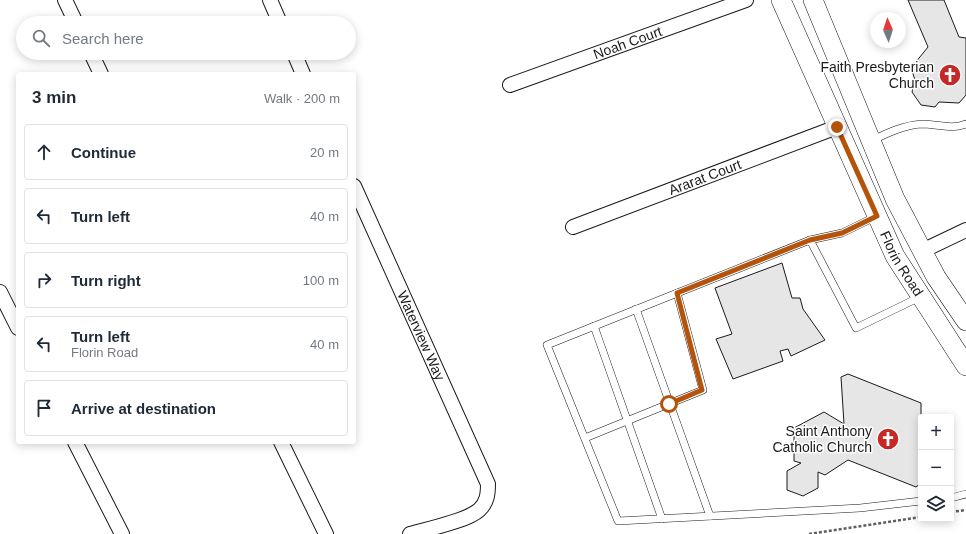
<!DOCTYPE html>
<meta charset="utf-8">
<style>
body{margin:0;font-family:Arial,sans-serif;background:#f2f2f3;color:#1f2937}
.controls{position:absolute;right:12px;bottom:12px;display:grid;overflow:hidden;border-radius:4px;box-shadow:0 2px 10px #0003}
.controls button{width:36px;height:36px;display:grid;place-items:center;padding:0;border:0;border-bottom:1px solid #e0e1e3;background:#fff;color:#1f2937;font:20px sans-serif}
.compass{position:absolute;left:870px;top:12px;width:36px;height:36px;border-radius:50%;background:#fff;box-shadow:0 2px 10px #0003;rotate:357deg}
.stop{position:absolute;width:12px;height:12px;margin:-9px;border:3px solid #b45309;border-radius:50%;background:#fff}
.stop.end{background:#b45309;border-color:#fff;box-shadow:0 1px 4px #0008}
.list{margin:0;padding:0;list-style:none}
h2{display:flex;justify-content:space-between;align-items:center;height:52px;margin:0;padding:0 16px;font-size:17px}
h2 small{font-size:13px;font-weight:400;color:#747a83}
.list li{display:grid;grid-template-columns:26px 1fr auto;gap:12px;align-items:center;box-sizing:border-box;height:56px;margin:0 8px 8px;padding:0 8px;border:1px solid #e0e1e3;border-radius:4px}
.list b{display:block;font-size:15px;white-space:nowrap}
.list p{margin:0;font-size:13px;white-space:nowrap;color:#747a83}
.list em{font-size:13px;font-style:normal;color:#747a83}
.icon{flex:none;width:22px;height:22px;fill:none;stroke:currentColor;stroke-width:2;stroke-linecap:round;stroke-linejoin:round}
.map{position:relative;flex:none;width:966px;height:534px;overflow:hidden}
.search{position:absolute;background:#fff;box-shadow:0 2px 10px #0003;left:16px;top:16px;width:340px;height:44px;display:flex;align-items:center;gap:10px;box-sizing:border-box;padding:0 14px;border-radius:22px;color:#747a83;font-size:15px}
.panel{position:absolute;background:#fff;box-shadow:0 2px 10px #0003;left:16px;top:72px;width:340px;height:372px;border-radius:4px}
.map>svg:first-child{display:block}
.building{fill:#e6e6e6;stroke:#1a1a1a}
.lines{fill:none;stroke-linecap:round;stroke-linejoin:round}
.service-casing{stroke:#1a1a1a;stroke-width:8}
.minor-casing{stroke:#1a1a1a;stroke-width:16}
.secondary-casing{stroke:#1a1a1a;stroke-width:20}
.path{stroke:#5f5f5f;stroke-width:2.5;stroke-dasharray:3 2;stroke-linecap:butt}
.service{stroke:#fff;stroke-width:7}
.minor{stroke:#fff;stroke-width:14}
.secondary{stroke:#fff;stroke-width:19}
.route{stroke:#b45309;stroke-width:5}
.labels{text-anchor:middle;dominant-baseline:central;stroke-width:3;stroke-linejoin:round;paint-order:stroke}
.street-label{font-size:14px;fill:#1a1a1a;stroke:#fff}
.poi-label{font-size:14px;fill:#1a1a1a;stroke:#fff;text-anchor:end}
</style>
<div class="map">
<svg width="966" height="534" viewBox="0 0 966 534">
<rect width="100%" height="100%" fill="#fff"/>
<g class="building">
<path d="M908,0H944L959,37L966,38V95L959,103L939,102L935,107L921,105L912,92L915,80L911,68L928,47Z"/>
<path d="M782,263L792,298H800L803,309L825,340L791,356L788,349L780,351L783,361L733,379L716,339L732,334L715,288Z"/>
<path d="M848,374L921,403V483L916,487L848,460L825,475L818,472V488L803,496L787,490V471L801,463L794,461V428L824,412L844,424L841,377Z"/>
</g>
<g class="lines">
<g class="service-casing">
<g id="service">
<path d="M871,141C887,133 904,125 922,124C936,124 953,130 966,124"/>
<path d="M810,240L842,233L877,216"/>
<path d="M920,297L856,328L810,240L547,345L618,521L860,508L921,501"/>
<path d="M636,309L710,516"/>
<path d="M594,326L662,519"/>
<path d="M585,438L703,390L677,293"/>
<path d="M951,498L966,494"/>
</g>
</g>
<g class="minor-casing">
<g id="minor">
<path d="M65,0L76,23"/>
<path d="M270,0L280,23"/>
<path d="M91,53L101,74"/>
<path d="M294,53L303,74"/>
<path id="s1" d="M510,85L746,0"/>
<path id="s2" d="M354,186L488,484C488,494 487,503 479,510C467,521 427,529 410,534"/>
<path id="s3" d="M573,227L837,127"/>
<path d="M922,251L966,230"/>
<path d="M0,292L18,328"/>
<path d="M75,442L122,534"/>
<path d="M281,442L326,534"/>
</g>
</g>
<g class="secondary-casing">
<g id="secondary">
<path id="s4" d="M781,0L895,256L966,366"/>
<path d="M813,0L895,199L936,277L966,321"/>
</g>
</g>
<g class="path">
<path d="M951,512L966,510"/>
<path d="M809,534L921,517"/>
</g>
<use href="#service" class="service"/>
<use href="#minor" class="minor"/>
<use href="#secondary" class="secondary"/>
</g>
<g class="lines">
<path class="route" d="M669,404L702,390L677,293L810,240L842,233L877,216L837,127"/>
</g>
<defs>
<g id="church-disc" transform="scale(1.15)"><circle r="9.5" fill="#c62828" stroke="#fff"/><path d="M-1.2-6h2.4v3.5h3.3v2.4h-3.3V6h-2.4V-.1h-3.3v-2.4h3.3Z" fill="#fff"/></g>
</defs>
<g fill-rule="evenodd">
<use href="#church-disc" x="950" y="75"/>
<use href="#church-disc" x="888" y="439"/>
</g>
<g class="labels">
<g class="street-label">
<text stroke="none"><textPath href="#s1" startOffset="125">Noah Court</textPath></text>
<text stroke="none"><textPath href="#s3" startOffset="141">Ararat Court</textPath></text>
<text stroke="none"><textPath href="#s4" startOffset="290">Florin Road</textPath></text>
<text stroke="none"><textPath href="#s2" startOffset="164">Waterview Way</textPath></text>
</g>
<g class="poi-label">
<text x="934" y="67">Faith Presbyterian<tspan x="934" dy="16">Church</tspan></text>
<text x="872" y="431">Saint Anthony<tspan x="872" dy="16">Catholic Church</tspan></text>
</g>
</g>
</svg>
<div class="controls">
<button>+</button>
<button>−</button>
<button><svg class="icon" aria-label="layers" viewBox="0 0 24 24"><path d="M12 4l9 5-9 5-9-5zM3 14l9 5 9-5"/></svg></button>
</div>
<svg class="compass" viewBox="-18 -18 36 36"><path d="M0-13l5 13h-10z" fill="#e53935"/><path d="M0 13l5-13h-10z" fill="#747a83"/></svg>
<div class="stop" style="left:669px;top:404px"></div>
<div class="stop end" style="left:837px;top:127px"></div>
<div class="search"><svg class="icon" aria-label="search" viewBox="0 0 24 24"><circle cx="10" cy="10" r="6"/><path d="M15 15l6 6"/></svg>Search here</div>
<section class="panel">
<h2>3 min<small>Walk · 200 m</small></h2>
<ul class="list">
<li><svg class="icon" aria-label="ahead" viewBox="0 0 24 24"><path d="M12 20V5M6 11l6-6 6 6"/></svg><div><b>Continue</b></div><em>20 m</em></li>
<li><svg class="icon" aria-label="left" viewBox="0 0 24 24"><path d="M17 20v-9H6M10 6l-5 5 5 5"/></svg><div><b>Turn left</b></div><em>40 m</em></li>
<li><svg class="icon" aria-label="right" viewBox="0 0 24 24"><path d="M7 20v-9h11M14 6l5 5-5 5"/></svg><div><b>Turn right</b></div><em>100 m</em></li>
<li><svg class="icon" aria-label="left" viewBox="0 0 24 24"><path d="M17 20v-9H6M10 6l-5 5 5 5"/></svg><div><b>Turn left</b><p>Florin Road</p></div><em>40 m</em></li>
<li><svg class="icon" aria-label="arrive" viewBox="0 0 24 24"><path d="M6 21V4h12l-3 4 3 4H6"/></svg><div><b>Arrive at destination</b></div></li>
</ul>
</section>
</div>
